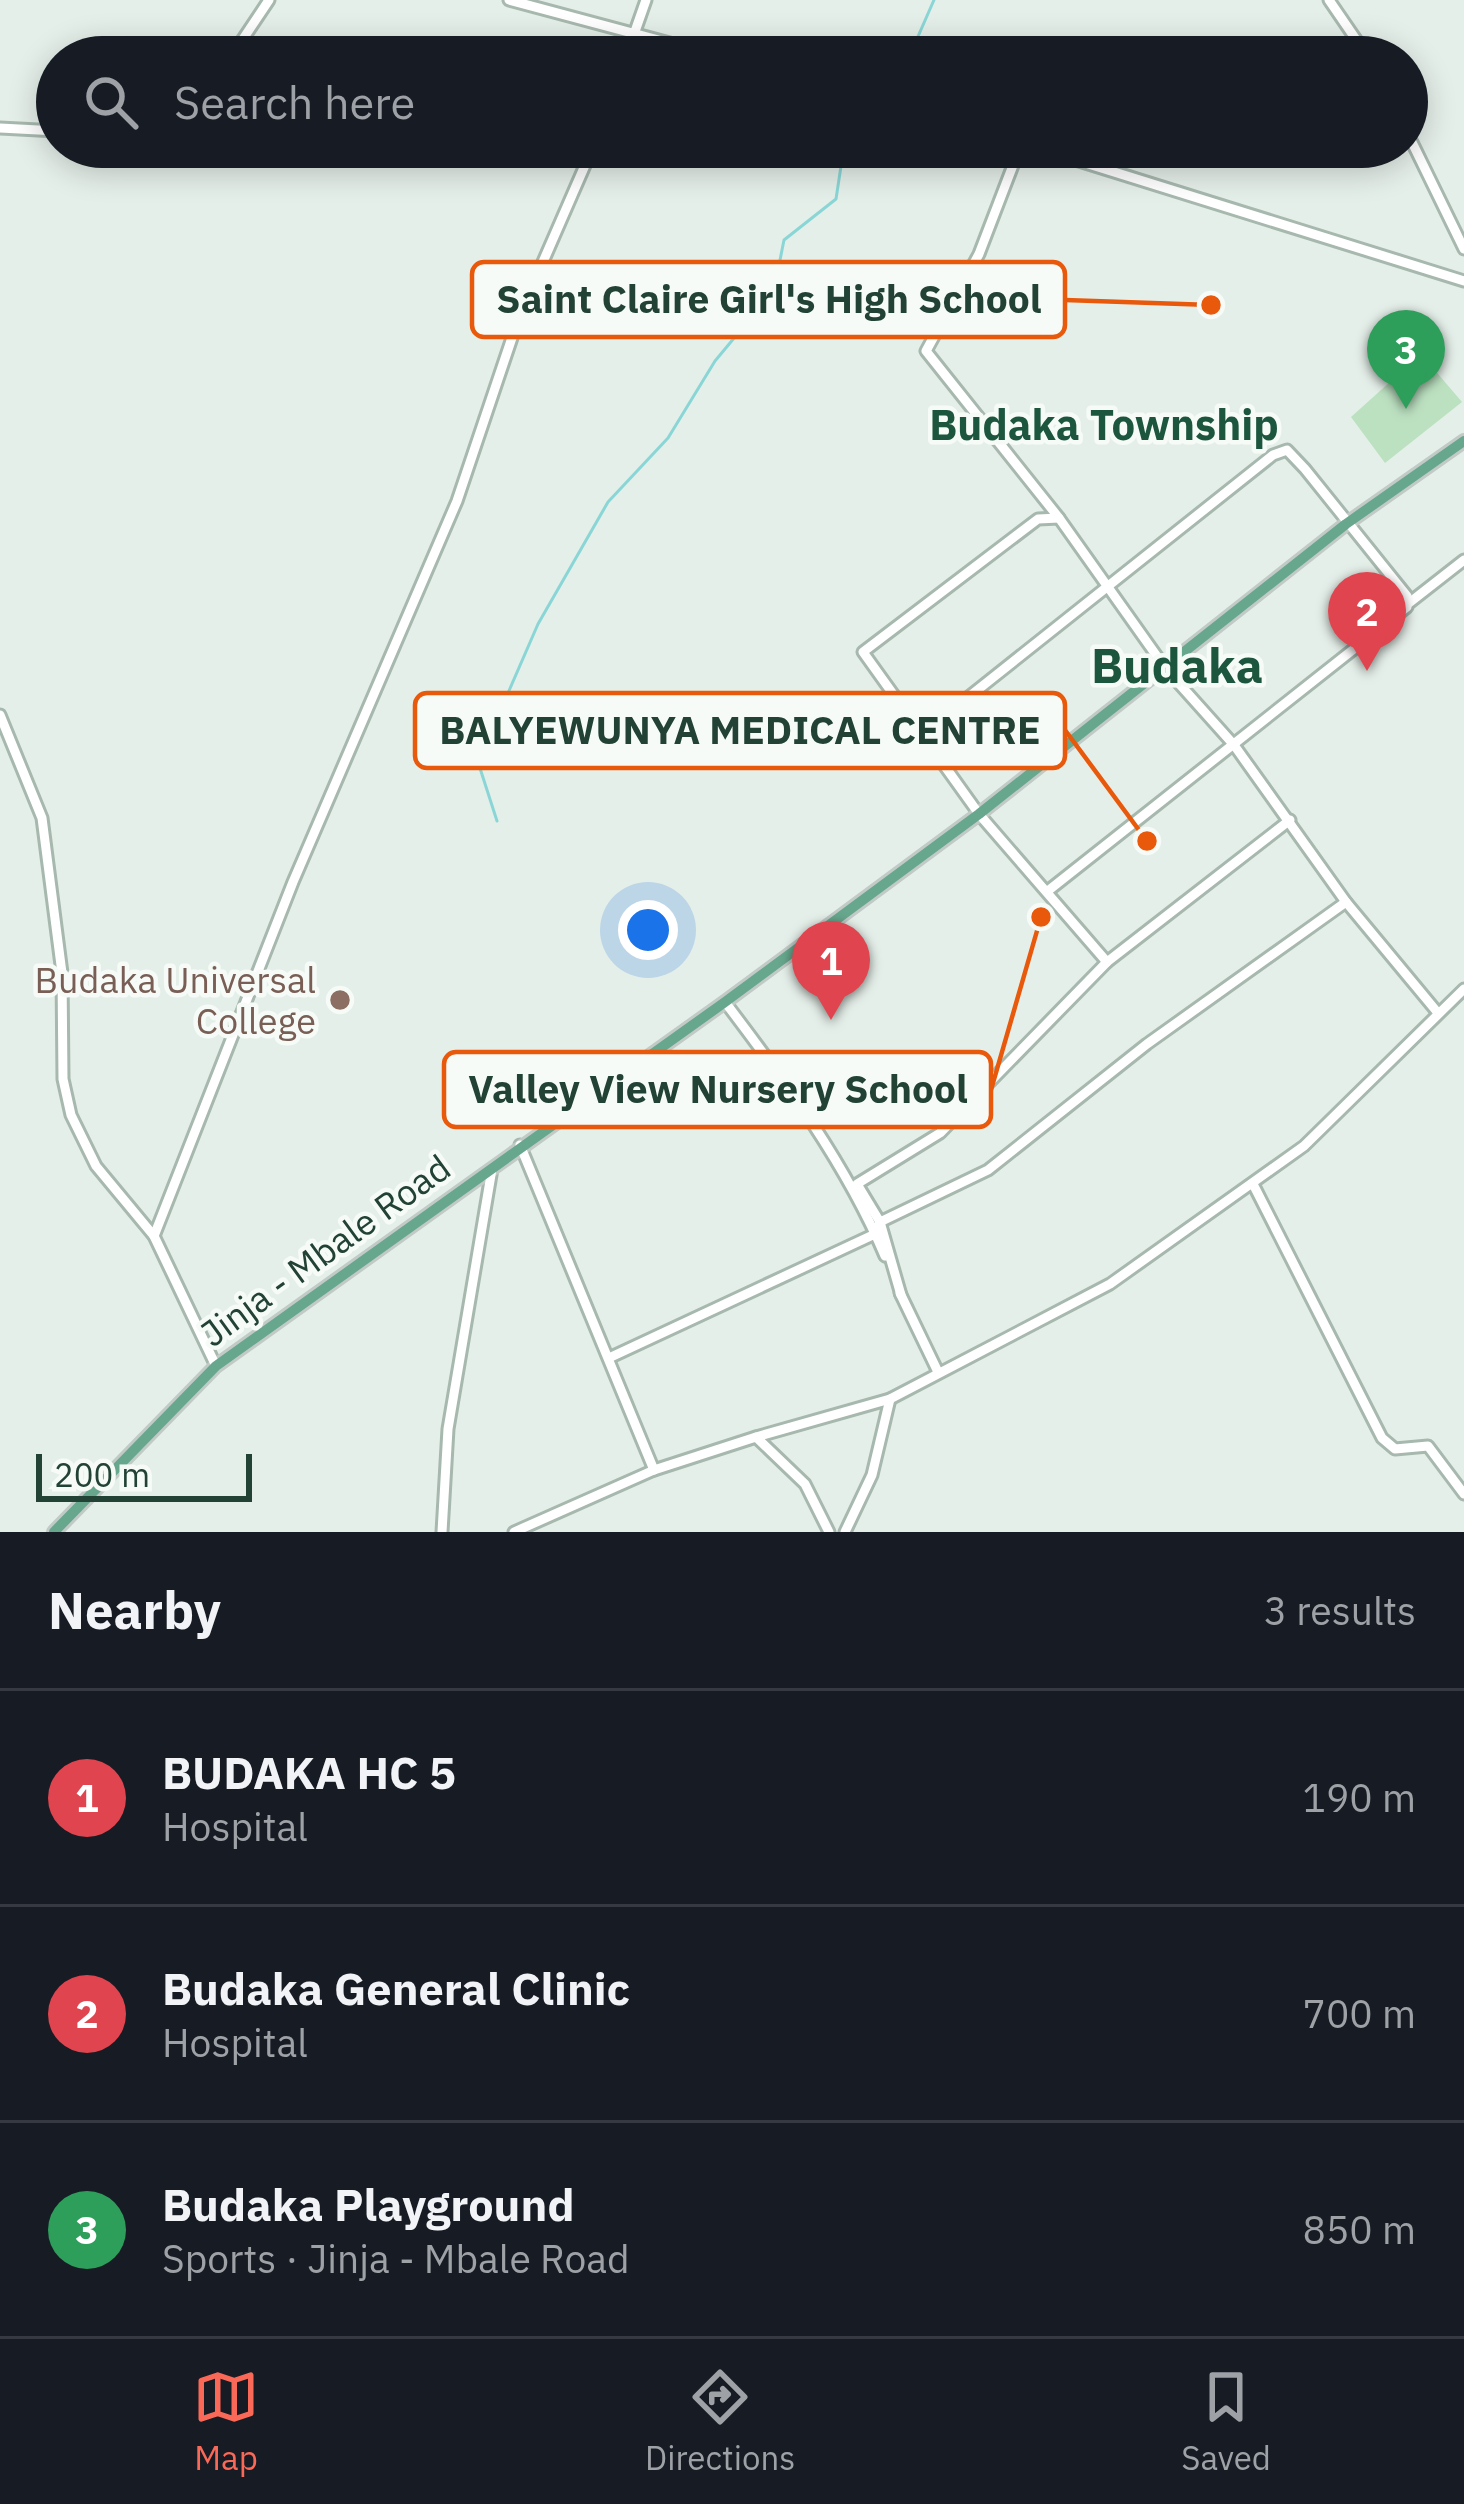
<!DOCTYPE html>
<meta charset="utf-8">
<style>
body{margin:0;font-family:"IBM Plex Sans",sans-serif;background:#242831;color:#f1f3f6}
.scale{position:absolute;left:36px;bottom:30px;width:216px;box-sizing:border-box;padding-left:12px;border:6px solid #224235;border-top:0;font-size:33px;line-height:42px;white-space:nowrap;color:#224235;-webkit-text-stroke:9px #f6fbf7;paint-order:stroke}
.you{position:absolute;left:648px;top:930px;width:42px;height:42px;margin:-30px;border:9px solid #fff;border-radius:50%;background:#1a73e8;box-shadow:0 0 0 18px #1a73e833}
.badge{display:grid;place-items:center;width:78px;height:78px;border-radius:50%;background:#fa6857;color:#fff;font-size:39px;font-weight:700}
.pin{position:absolute;translate:-50% -99px;filter:drop-shadow(0 3px 6px #0008)}
.pin::after{content:'';position:absolute;top:63px;width:42px;height:36px;background:inherit;clip-path:polygon(0 0,100% 0,50% 100%)}
.list{margin:0;padding:0;list-style:none}
h2{display:flex;justify-content:space-between;align-items:center;height:156px;margin:0;padding:0 48px;font-size:51px}
h2 small{font-size:39px;font-weight:400;color:#9ea1a6}
.list li{display:grid;grid-template-columns:78px 1fr auto;gap:36px;align-items:center;box-sizing:border-box;height:216px;padding:0 48px;border-top:3px solid #363941}
.list b{display:block;font-size:45px;white-space:nowrap}
.list p{margin:0;font-size:39px;white-space:nowrap;color:#9ea1a6}
.list em{font-size:39px;font-style:normal;color:#9ea1a6}
.icon{flex:none;width:66px;height:66px;fill:none;stroke:currentColor;stroke-width:2;stroke-linecap:round;stroke-linejoin:round}
.map{position:relative;flex:none;width:1464px;height:1532px;overflow:hidden}
.search{position:absolute;background:#171b24;box-shadow:0 6px 30px #0003;left:36px;right:36px;top:36px;height:132px;display:flex;align-items:center;gap:30px;box-sizing:border-box;padding:0 42px;border-radius:66px;color:#9ea1a6;font-size:45px}
.sheet{height:804px;background:#171b24}
nav{display:flex;justify-content:space-around;align-items:center;box-sizing:border-box;height:168px;border-top:3px solid #363941;background:#171b24;font-size:33px;color:#9ea1a6}
nav a{display:grid;justify-items:center;gap:6px}
nav .on{color:#fa6857}
.map>svg:first-child{display:block}
.pitch{fill:#bce1c1}
.lines{fill:none;stroke-linecap:round;stroke-linejoin:round}
.stream{stroke:#8ad6d6;stroke-width:3}
.minor-casing{stroke:#a7b8af;stroke-width:15}
.major-casing{stroke:#c1cac6;stroke-width:16}
.minor{stroke:#fff;stroke-width:9}
.major{stroke:#67a78d;stroke-width:10}
.education-dot{fill:#8d6e63;stroke:#f6fbf7;stroke-width:4.5}
.labels{text-anchor:middle;dominant-baseline:central;stroke-width:9;stroke-linejoin:round;paint-order:stroke}
.education-label{font-size:36px;fill:#785e54;stroke:#f6fbf7;text-anchor:end}
.street-label{font-size:36px;fill:#224235;stroke:#f6fbf7}
.quarter-label{font-size:42px;font-weight:bold;fill:#1c563f;stroke:#f6fbf7}
.district-label{font-size:48px;font-weight:bold;fill:#1c563f;stroke:#f6fbf7}
.leader{fill:none;stroke:#e8590c;stroke-width:4.5}
.callout-dot{fill:#e8590c;stroke:#f6fbf7;stroke-width:4.5}
.callout{fill:#f6fbf7;stroke:#e8590c;stroke-width:4.5}
.callout-label{font-size:39px;text-anchor:middle;font-weight:bold;fill:#224235}
</style>
<div class="map">
<svg width="1464" height="1532" viewBox="0 0 1464 1532">
<rect width="100%" height="100%" fill="#e5efe9"/>
<path class="pitch" d="M1421,354L1462,402L1385,463L1351,417Z"/>
<g class="lines">
<g class="stream">
<path d="M909,57L934,0"/>
<path d="M497,821L478,762L538,624L608,502L668,438L715,361L774,290L784,240L836,199L843,153L849,147"/>
</g>
<g class="minor-casing">
<g id="minor">
<path d="M509,0L722,57"/>
<path d="M1329,0L1368,57"/>
<path d="M231,57L269,0"/>
<path d="M626,57L646,0"/>
<path d="M0,128L57,131"/>
<path d="M1407,132L1464,249"/>
<path d="M1020,147L979,254L926,351L1059,518L1166,669L1234,745L1346,902L1438,1013"/>
<path d="M1034,147L1464,281"/>
<path d="M1059,518L1038,519L863,652L979,814L1107,962L1290,820"/>
<path d="M1409,603L1464,560"/>
<path d="M0,715L42,818L62,973L63,1079L71,1115L96,1166L154,1236L216,1366"/>
<path d="M922,734L1273,455L1287,450L1305,469L1407,596V607L1049,890"/>
<path d="M725,1002C785,1081 846,1164 885,1256"/>
<path d="M520,1145L654,1470"/>
<path d="M1254,1186L1382,1438L1395,1449L1428,1446L1464,1494"/>
<path d="M154,1236L293,882L457,501L519,317L593,147"/>
<path d="M900,1293L938,1372"/>
<path d="M901,1295L880,1222L857,1184L940,1133L1107,962"/>
<path d="M611,1357L875,1234L880,1222L988,1170L1147,1044L1346,902"/>
<path d="M756,1437L890,1399L1110,1284L1304,1146L1464,989"/>
<path d="M442,1532L448,1429L492,1169"/>
<path d="M514,1532L654,1470L756,1437L805,1484L829,1532"/>
<path d="M845,1532L872,1475L890,1399"/>
</g>
</g>
<g class="major-casing">
<path id="major" d="M54,1532L216,1366L725,1002L979,814L1346,524L1464,441"/>
</g>
<use href="#minor" class="minor"/>
<use href="#major" class="major"/>
</g>
<circle class="education-dot" cx="340" cy="1000" r="12"/>
<g class="labels">
<g class="education-label">
<text x="316" y="979">Budaka Universal<tspan x="316" dy="41">College</tspan></text>
</g>
<g class="street-label">
<text transform="translate(325 1250) rotate(-36)">Jinja - Mbale Road</text>
</g>
<g class="quarter-label">
<text x="1104" y="424">Budaka Township</text>
</g>
<g class="district-label">
<text x="1177" y="665">Budaka</text>
</g>
</g>
<path class="leader" d="M1211 305L1065 300M1147 841L1065 730M1041 917L991 1090"/>
<g class="callout-dot">
<circle cx="1211" cy="305" r="12"/>
<circle cx="1147" cy="841" r="12"/>
<circle cx="1041" cy="917" r="12"/>
</g>
<g class="callout">
<rect x="472" y="262" width="593" height="75" rx="12"/>
<rect x="415" y="693" width="650" height="75" rx="12"/>
<rect x="444" y="1052" width="547" height="75" rx="12"/>
</g>
<g class="callout-label">
<text x="769" y="313">Saint Claire Girl's High School</text>
<text x="740" y="744">BALYEWUNYA MEDICAL CENTRE</text>
<text x="718" y="1103">Valley View Nursery School</text>
</g>
</svg>
<div class="scale">200 m</div>
<div class="you"></div>
<div class="pin badge" style="left:831px;top:1020px;background:#e0444e">1</div>
<div class="pin badge" style="left:1367px;top:671px;background:#e0444e">2</div>
<div class="pin badge" style="left:1406px;top:409px;background:#2e9e5b">3</div>
<div class="search"><svg class="icon" aria-label="search" viewBox="0 0 24 24"><circle cx="10" cy="10" r="6"/><path d="M15 15l6 6"/></svg>Search here</div>
</div>
<section class="sheet">
<h2>Nearby<small>3 results</small></h2>
<ul class="list">
<li><span class="badge" style="background:#e0444e">1</span><div><b>BUDAKA HC 5</b><p>Hospital</p></div><em>190 m</em></li>
<li><span class="badge" style="background:#e0444e">2</span><div><b>Budaka General Clinic</b><p>Hospital</p></div><em>700 m</em></li>
<li><span class="badge" style="background:#2e9e5b">3</span><div><b>Budaka Playground</b><p>Sports · Jinja - Mbale Road</p></div><em>850 m</em></li>
</ul>
</section>
<nav>
<a class="on"><svg class="icon" aria-label="map" viewBox="0 0 24 24"><path d="M3 6l6-2 6 2 6-2v14l-6 2-6-2-6 2zM9 4v14M15 6v14"/></svg>Map</a>
<a><svg class="icon" aria-label="directions" viewBox="0 0 24 24"><path d="M12 3l9 9-9 9-9-9zM9 14v-3h6M13 9l2 2-2 2"/></svg>Directions</a>
<a><svg class="icon" aria-label="saved" viewBox="0 0 24 24"><path d="M7 4h10v16l-5-4-5 4z"/></svg>Saved</a>
</nav>
